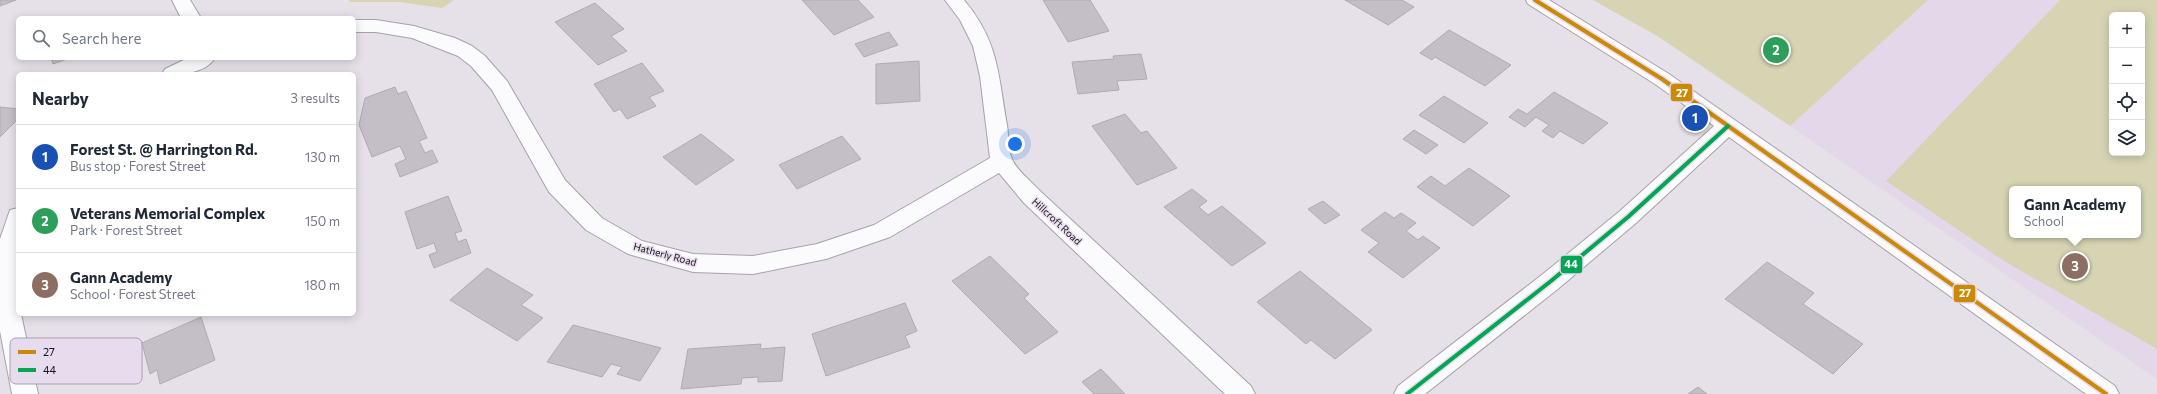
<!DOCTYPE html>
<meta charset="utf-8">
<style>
body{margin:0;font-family:Commissioner,sans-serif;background:#f2f2f3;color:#1f2937}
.controls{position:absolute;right:12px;top:12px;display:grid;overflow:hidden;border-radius:6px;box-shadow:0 2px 10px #0003}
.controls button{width:36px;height:36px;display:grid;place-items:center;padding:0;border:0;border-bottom:1px solid #e0e1e3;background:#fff;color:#1f2937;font:20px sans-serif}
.you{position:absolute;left:1015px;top:144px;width:14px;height:14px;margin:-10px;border:3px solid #fff;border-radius:50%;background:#1a73e8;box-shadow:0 0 0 6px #1a73e833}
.badge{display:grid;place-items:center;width:26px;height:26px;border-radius:50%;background:#0f766e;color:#fff;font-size:13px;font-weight:700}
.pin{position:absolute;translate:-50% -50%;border:2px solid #fff;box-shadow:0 1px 4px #0006}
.popup{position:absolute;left:2009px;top:186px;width:132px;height:52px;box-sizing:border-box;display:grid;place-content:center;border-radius:6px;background:#fff;filter:drop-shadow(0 1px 3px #0005);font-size:13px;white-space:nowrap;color:#747a83}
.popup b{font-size:15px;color:#1f2937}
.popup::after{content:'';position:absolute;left:50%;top:100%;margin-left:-8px;border:8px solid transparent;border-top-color:#fff}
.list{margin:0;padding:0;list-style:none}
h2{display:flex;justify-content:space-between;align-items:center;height:52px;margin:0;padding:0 16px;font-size:17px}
h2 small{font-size:13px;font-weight:400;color:#747a83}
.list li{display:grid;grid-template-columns:26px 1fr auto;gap:12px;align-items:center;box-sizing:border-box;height:64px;padding:0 16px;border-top:1px solid #e0e1e3}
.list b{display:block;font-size:15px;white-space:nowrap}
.list p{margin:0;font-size:13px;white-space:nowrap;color:#747a83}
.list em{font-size:13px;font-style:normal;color:#747a83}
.icon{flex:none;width:22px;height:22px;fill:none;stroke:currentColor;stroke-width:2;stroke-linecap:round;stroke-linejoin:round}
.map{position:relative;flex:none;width:2157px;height:394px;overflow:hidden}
.search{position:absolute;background:#fff;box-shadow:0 2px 10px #0003;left:16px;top:16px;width:340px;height:44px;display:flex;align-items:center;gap:10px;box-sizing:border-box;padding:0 14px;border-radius:6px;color:#747a83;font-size:15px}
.panel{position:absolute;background:#fff;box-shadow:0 2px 10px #0003;left:16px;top:72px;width:340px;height:244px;border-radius:6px}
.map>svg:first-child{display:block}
.built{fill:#e3d8e9;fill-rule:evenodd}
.green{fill:#d6d4b3;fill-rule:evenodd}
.building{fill:#c4bfc6;stroke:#afabb1}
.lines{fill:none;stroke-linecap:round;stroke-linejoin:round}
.minor-casing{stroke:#a7a2a9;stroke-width:2}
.minor{fill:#fbfafc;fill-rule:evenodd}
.bus-1-casing{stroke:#e7dced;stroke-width:7}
.bus-2-casing{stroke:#e7dced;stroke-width:7}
.bus-1{stroke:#cb8905;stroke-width:4}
.bus-2{stroke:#00a651;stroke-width:4}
.labels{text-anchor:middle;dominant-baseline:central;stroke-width:3;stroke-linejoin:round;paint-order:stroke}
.street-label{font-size:10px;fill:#19151b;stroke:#e7dced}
.key{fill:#e7dced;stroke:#a9a0ae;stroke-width:1}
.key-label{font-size:11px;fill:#19151b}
.line-badge{stroke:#e7dced;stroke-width:1.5}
.badge-label{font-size:11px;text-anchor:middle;font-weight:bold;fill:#fff}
</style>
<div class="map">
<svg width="2157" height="394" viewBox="0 0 2157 394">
<rect width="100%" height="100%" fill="#e6e0e9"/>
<path class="built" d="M1928,0H2157V379L1790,126ZM2112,15H2142V153H2112ZM2012,189H2138V235H2012Z"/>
<g class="green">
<path d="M350,0H454L442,8L400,2H349Z"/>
<path d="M1593,0H1928L1790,126L1659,37Z"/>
<path d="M2060,0H2157V349L2004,261L1886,181ZM2112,15H2142V153H2112ZM2012,189H2138V235H2012Z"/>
</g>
<g class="building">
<path d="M0,0H16L0,6Z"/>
<path d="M802,0H858L874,17L834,35Z"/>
<path d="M1043,0H1090L1109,31L1068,42Z"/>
<path d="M1345,0H1402L1414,7L1388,25Z"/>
<path d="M595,3L624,29L611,36L627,51L598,65L555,22Z"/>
<path d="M1449,30L1511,65L1485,86L1435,57L1432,60L1420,53Z"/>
<path d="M889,32L898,45L864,57L855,44Z"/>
<path d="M1141,54L1147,79L1117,81L1119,90L1078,94L1072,62L1114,59L1113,56Z"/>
<path d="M51,58H70L53,64Z"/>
<path d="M919,61L920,101L876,104V64Z"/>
<path d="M642,63L664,91L649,97L656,106L627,119L620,109L614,112L594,84Z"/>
<path d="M395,87L398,94L406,91L427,138L419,141L425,153L432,150L438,162L400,177L395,164L406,159L400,146L372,157L359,125L365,98Z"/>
<path d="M1554,92L1608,123L1583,144L1560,131L1553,138L1542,131L1549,125L1536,117L1525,127L1509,117L1518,109L1527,114Z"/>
<path d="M1444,96L1488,123L1464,143L1419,115Z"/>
<path d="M0,107L18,109V119L0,137Z"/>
<path d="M1125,114L1141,133L1147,131L1177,168L1137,185L1092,126Z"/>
<path d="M1414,130L1438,145L1426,154L1403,139Z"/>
<path d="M701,134L734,160L696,185L663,157Z"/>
<path d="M842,136L861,159L797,189L779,165Z"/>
<path d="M1469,168L1510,196L1473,226L1417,187L1431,176L1445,186Z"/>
<path d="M1192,189L1207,201L1199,207L1208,215L1222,206L1266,243L1232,266L1164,207Z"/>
<path d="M448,196L462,231L455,233L458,242L466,239L471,253L434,268L429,255L437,252L434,243L417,249L405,212Z"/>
<path d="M1323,201L1340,215L1325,224L1308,209Z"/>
<path d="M1385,212L1394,218L1401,213L1416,223L1406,231L1418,240L1423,236L1440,248L1403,278L1368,252L1379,243L1361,230Z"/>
<path d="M990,256L1029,294L1024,298L1058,332L1025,354L952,281Z"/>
<path d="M1767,262L1814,293L1803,304L1863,344L1833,374L1725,299Z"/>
<path d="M487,268L533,295L521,305L543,318L517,341L450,300Z"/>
<path d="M1300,271L1372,330L1335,359L1311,340L1306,344L1257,302Z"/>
<path d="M905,303L917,331L905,336L910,347L826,376L812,334Z"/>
<path d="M201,317L215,360L160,384L157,370L150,374L142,343Z"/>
<path d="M573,325L661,348L640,381L617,374L622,367L611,364L602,377L547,362Z"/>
<path d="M761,344L760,349L785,347L782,381L758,382V377L742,378L741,384L681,389L688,349Z"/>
<path d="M1101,369L1125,394H1094L1082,382Z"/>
<path d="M1698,387L1707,394H1688Z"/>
</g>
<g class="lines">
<g class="minor-casing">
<g id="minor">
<path d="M172,0H190L201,18H181Z"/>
<path d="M945,0H964C999,42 998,74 1007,125C1009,136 1007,148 1012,159C1017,171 1031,181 1040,191L1251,386L1255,394H1225L1024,203L999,173L890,237L826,259L753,274L693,272L628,254L586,230L549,192L492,90L471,66L458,56L412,38L376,32H354V20H376L414,26L455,38L472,46L485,56L507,81L565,180L602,218L642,241L693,254L753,256L817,244L874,225L990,158L980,76L973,46L960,20Z"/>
<path d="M1526,0H1549L1669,74L2115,386L2119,394H2086L1729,137L1636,223L1559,288L1425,394H1394L1398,386L1543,274L1620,211L1714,126L1655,84L1528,4Z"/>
<path d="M188,58H215C204,75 179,74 162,74L165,69Z"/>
<path d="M18,208V314H21L38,394H12L0,331V239L10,210Z"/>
</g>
</g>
<use href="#minor" class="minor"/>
<g class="bus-1-casing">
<path id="bus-1" d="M1535,0L1662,79L2106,394"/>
</g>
<g class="bus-2-casing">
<path id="bus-2" d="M1407,394L1551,281L1628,217L1728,126"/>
</g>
<use href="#bus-1" class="bus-1"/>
<use href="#bus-2" class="bus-2"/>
</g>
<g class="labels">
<g class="street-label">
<text transform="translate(1057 221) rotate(43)">Hillcroft Road</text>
<text transform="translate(665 254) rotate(15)">Hatherly Road</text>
</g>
</g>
<rect x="10" y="338" width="132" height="46" rx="6" class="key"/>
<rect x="18" y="350" width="18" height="4" fill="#cb8905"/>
<rect x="18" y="368" width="18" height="4" fill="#00a651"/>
<g class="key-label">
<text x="43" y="356">27</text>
<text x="43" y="374">44</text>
</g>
<g class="line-badge">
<rect x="1670" y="83" width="23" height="19" rx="4" fill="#cb8905"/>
<rect x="1560" y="255" width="23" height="19" rx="4" fill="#00a651"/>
<rect x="1953" y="284" width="23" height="19" rx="4" fill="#cb8905"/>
</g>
<g class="badge-label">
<text x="1682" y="97">27</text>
<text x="1571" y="268">44</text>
<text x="1965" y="297">27</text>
</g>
</svg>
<div class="controls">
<button>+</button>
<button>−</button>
<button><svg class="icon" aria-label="locate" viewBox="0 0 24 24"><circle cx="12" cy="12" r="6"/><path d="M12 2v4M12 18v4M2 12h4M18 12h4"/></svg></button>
<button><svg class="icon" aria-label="layers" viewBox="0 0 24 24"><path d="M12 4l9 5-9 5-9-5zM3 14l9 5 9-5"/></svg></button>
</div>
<div class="you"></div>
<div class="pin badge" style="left:1695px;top:118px;background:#1a4fb4">1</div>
<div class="pin badge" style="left:1776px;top:50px;background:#2e9e5b">2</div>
<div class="pin badge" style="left:2075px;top:266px;background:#8d6e63">3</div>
<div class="popup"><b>Gann Academy</b>School</div>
<div class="search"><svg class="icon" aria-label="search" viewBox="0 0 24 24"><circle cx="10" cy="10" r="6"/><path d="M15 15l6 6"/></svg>Search here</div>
<section class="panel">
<h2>Nearby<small>3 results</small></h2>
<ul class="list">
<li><span class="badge" style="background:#1a4fb4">1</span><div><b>Forest St. @ Harrington Rd.</b><p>Bus stop · Forest Street</p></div><em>130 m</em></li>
<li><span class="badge" style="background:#2e9e5b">2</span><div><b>Veterans Memorial Complex</b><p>Park · Forest Street</p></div><em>150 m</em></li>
<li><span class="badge" style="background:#8d6e63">3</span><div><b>Gann Academy</b><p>School · Forest Street</p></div><em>180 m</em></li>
</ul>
</section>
</div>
